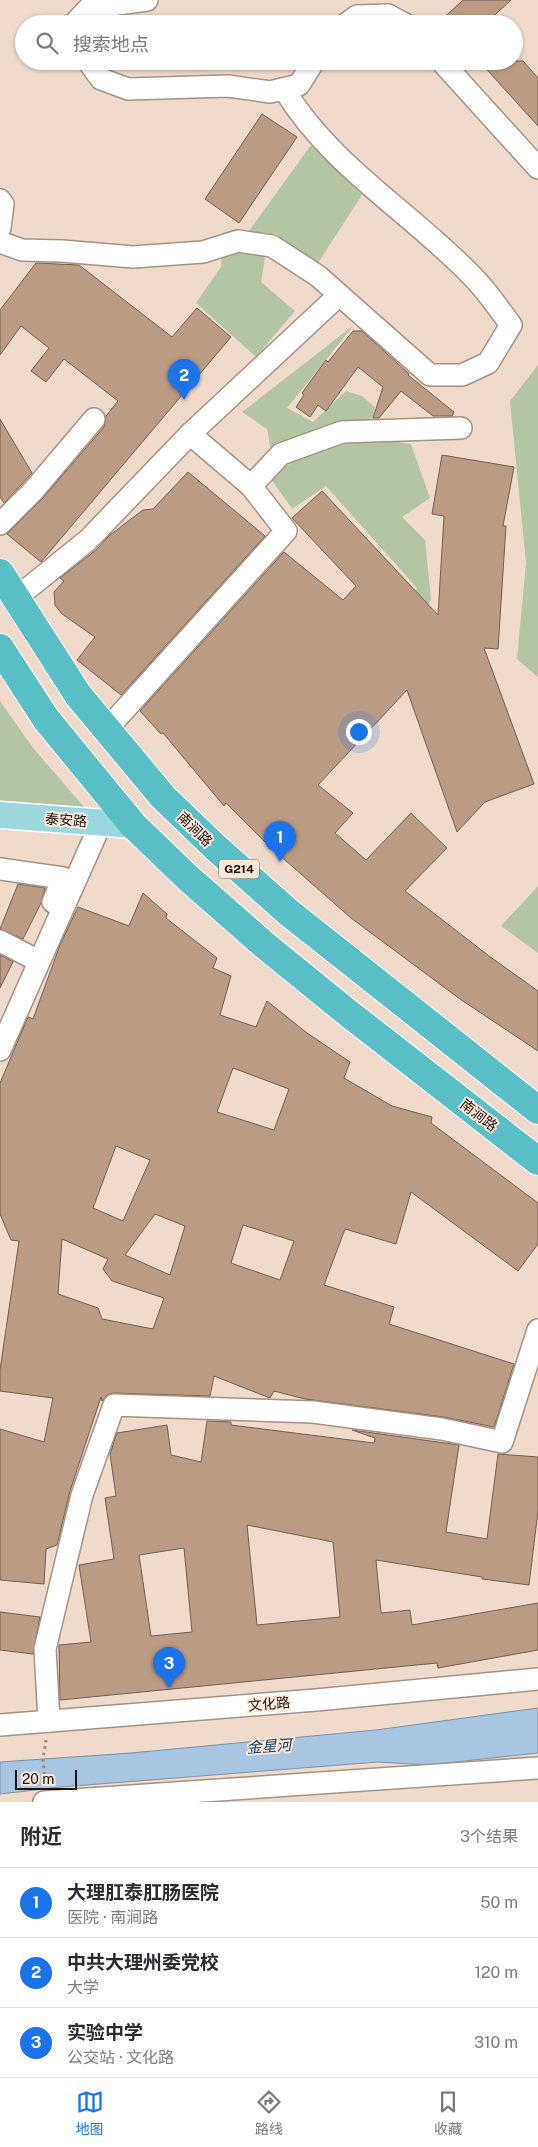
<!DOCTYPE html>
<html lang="zh">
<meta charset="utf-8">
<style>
body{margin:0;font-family:"Public Sans","Noto Sans SC",sans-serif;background:#f7f7f7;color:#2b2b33}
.scale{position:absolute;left:15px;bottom:12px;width:62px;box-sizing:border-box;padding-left:5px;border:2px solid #1b140f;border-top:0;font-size:14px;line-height:18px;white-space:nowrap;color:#1b140f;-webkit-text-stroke:4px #fce7d9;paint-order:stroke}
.you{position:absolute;left:358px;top:731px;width:18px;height:18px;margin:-12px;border:4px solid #fff;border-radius:50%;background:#1a73e8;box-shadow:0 0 0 8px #1a73e833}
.badge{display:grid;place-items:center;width:32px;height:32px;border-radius:50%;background:#1a73e8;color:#fff;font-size:16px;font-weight:700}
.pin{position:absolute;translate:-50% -41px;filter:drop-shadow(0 1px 2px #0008)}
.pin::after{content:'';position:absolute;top:26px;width:18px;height:15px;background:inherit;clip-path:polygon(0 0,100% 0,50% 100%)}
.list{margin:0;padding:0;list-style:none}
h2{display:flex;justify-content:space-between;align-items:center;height:65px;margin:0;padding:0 20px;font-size:21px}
h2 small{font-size:16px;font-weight:400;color:#7c7c81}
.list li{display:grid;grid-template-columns:32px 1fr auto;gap:15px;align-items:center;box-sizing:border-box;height:70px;padding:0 20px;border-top:1px solid #e1e1e2}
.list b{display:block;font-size:19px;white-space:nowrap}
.list p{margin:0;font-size:16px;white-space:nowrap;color:#7c7c81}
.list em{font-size:16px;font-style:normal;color:#7c7c81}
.icon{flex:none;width:28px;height:28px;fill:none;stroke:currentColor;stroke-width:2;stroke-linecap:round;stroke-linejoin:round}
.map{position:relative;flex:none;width:538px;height:1802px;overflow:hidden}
.search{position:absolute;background:#fff;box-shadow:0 1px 4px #0004;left:15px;right:15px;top:15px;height:55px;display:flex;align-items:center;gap:12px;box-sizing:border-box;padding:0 18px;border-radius:28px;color:#7c7c81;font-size:19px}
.sheet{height:275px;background:#fff}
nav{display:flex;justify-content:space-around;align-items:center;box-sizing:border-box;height:70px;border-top:1px solid #e1e1e2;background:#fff;font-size:14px;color:#7c7c81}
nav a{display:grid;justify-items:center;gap:2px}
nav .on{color:#1a73e8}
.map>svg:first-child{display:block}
.green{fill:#b4c5a3}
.water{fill:#a8c6e2;stroke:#7e91a3}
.building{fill:#bc9b84;stroke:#715f53;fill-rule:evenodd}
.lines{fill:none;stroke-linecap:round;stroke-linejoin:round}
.minor-casing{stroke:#a59285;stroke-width:24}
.major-casing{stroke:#fff;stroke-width:29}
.highway-casing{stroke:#fff;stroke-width:30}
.path{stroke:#98887e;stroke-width:3;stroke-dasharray:2.5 4;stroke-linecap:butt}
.minor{stroke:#fff;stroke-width:21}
.major{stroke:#9bd8dd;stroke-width:26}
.highway{stroke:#59bec6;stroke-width:28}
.labels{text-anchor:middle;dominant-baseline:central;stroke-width:4;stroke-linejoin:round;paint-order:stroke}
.shield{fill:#fce7d9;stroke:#5e534c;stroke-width:1}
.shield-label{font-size:12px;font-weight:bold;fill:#1b140f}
.street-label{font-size:14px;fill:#1b140f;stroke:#fce7d9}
.water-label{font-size:15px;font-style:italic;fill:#0e3c62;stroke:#fce7d9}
</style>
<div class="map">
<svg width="538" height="1802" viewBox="0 0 538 1802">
<rect width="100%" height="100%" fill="#efdacc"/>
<g class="green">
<path d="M311,145L362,195L316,266L249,231Z"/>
<path d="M244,246L265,257L261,282L295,311L256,357L196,303L221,267L222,252Z"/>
<path d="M354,325L287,408L313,422L346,391L362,396L375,407L373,417L360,426L272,457L267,429L242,412Z"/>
<path d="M538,365V677L517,659L526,563L510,401Z"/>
<path d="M367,438L411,444L430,498L402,517L425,540L431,599L426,611L406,606L417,588L326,486L292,509L269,476L308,453Z"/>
<path d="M0,701L33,748L85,808L0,803Z"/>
<path d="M538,886V953L501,926Z"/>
</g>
<path class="water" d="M538,1708V1753L428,1765L378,1762L61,1787L0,1794V1762L131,1753L376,1730Z"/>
<g class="building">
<path d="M463,0H511L485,24H437Z"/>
<path d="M479,61H523L538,78V126Z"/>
<path d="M262,114L297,137L239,223L205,199Z"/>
<path d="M36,263L79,265L172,337L197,308L231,337L41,562L7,534L42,499L104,427L106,416L118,401L64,359L46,382L31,371L49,348L21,326L0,355V310Z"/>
<path d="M353,331H362L409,374L408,375L454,412L452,416H433L401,391L379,418H373L383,387L358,367L326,411L318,405L310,417L296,407L304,395L302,393L326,360L328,362Z"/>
<path d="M0,419L32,473L4,503L0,497Z"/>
<path d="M442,455L514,467L503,526H506L498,649L484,648L534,784L485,802L457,832L407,690L318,785L353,813L335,833L366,860L411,813L447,848L405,891L489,956L538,991V1051L460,999L351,918L268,845L226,803L224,806L163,733L161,734L140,711L284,552L343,600L356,586L292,518L322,491L438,615L444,516L432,514Z"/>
<path d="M188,472L265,536L121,695L77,660L95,637L62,614L55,605L54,592L64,581L60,578L96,550L110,535L143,510L153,509Z"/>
<path d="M18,884L45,888L41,903L23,939L0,929Z"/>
<path d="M143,893L167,914L166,918L217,958L213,968L231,976L220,1015L256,1027L267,1001L307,1033L350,1062L344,1078L392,1106L432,1117L431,1123L538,1203V1244L518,1271L411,1192L396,1244L345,1229L324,1285L394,1307L389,1324L514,1364L494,1427L444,1417L305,1399L274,1391L270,1398L214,1376L210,1396L114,1393L107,1395L102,1401L101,1397L70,1491L57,1545L46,1549L44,1584L0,1580V1429L44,1442L53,1398L0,1391V1370L19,1241L11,1240L0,1214V1083L28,1017L33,1019L60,945L78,907L129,926ZM233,1068L289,1089L274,1130L217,1112ZM116,1146L150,1160L123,1221L93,1208ZM155,1214L185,1226L170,1275L125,1255ZM243,1225L294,1241L280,1280L231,1263ZM62,1239L108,1259L103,1269L112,1281L164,1298L153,1329L102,1319L98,1308L58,1294Z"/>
<path d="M0,955L13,962L0,988Z"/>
<path d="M207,1421L231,1422V1425L374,1443L375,1438L352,1430L459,1445L446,1532L487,1539L498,1454L538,1457V1511L529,1585L482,1579V1577L376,1560L381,1613L410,1610L412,1625L538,1603V1650L438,1668L437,1663L60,1700L59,1645L91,1642L79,1565L114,1559L105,1498L116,1496L110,1454L117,1433L167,1425L171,1455L201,1462ZM247,1525L333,1542L340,1617L257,1625ZM184,1548L192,1632L151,1636L139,1555Z"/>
<path d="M0,1612L40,1617L33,1654L0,1650Z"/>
</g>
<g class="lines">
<g class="minor-casing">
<g id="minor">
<path d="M74,24L89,8L147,0"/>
<path d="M346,24L357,16L388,15L405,24"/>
<path d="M88,61L101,79L128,89L228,86L270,92L299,85L314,61"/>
<path d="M441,61L538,168"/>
<path d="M0,200L3,204L0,228"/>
<path d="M0,242L22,250L62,251L133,257L203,252L238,241L272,246L318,276L430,375H462L488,363L511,325C499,309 487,291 473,277C413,214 329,165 284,89"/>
<path d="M190,434L251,486"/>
<path d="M0,524L33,491L94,419"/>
<path d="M16,598L88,540L190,434L339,295"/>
<path d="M107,729L286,531L251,486L281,454L342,432L461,428"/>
<path d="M0,869L63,878L53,902"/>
<path d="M0,941L29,956"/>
<path d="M0,1050L101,823"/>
<path d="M49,1721L45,1649L82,1495L114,1405L313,1412L442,1429L502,1442L538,1330"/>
<path d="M0,1725L316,1700L538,1679"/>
<path d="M44,1802L538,1768"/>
</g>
</g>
<g class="major-casing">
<path id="major" d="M0,815L133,825"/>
</g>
<g class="highway-casing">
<g id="highway">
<path d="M0,573L78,695L163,797L215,847L288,912L538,1110"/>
<path d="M0,648L46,719L133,825L187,877L262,943L348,1013L538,1161"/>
</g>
</g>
<path class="path" d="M45,1781L43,1759L46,1740"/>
<use href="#minor" class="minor"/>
<use href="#major" class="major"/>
<use href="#highway" class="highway"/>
</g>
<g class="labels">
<rect class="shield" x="219" y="859.5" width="40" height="19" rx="4"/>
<g class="shield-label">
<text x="239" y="869">G214</text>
</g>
<g class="street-label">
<text transform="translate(66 820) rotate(4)">泰安路</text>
<text transform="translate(195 829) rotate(44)">南涧路</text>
<text transform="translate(479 1115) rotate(38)">南涧路</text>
<text transform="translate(269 1704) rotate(-5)">文化路</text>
</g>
<g class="water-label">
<text transform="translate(269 1746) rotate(-4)">金星河</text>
</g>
</g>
</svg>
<div class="scale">20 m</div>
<div class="you"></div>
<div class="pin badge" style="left:280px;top:862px">1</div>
<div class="pin badge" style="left:184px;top:400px">2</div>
<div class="pin badge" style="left:169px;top:1688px">3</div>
<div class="search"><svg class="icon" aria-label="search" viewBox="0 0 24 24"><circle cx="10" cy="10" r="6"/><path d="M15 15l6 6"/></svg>搜索地点</div>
</div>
<section class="sheet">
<h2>附近<small>3个结果</small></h2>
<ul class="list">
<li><span class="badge">1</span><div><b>大理肛泰肛肠医院</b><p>医院 · 南涧路</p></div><em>50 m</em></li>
<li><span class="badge">2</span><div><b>中共大理州委党校</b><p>大学</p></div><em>120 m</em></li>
<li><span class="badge">3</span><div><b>实验中学</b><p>公交站 · 文化路</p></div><em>310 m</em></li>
</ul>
</section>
<nav>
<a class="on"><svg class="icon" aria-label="map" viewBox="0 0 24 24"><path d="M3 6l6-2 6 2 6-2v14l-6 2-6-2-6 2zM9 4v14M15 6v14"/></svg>地图</a>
<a><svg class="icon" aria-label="directions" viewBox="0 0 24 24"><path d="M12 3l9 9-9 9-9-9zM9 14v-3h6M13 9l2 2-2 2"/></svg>路线</a>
<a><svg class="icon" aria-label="saved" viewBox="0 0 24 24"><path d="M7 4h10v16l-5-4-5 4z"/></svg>收藏</a>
</nav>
